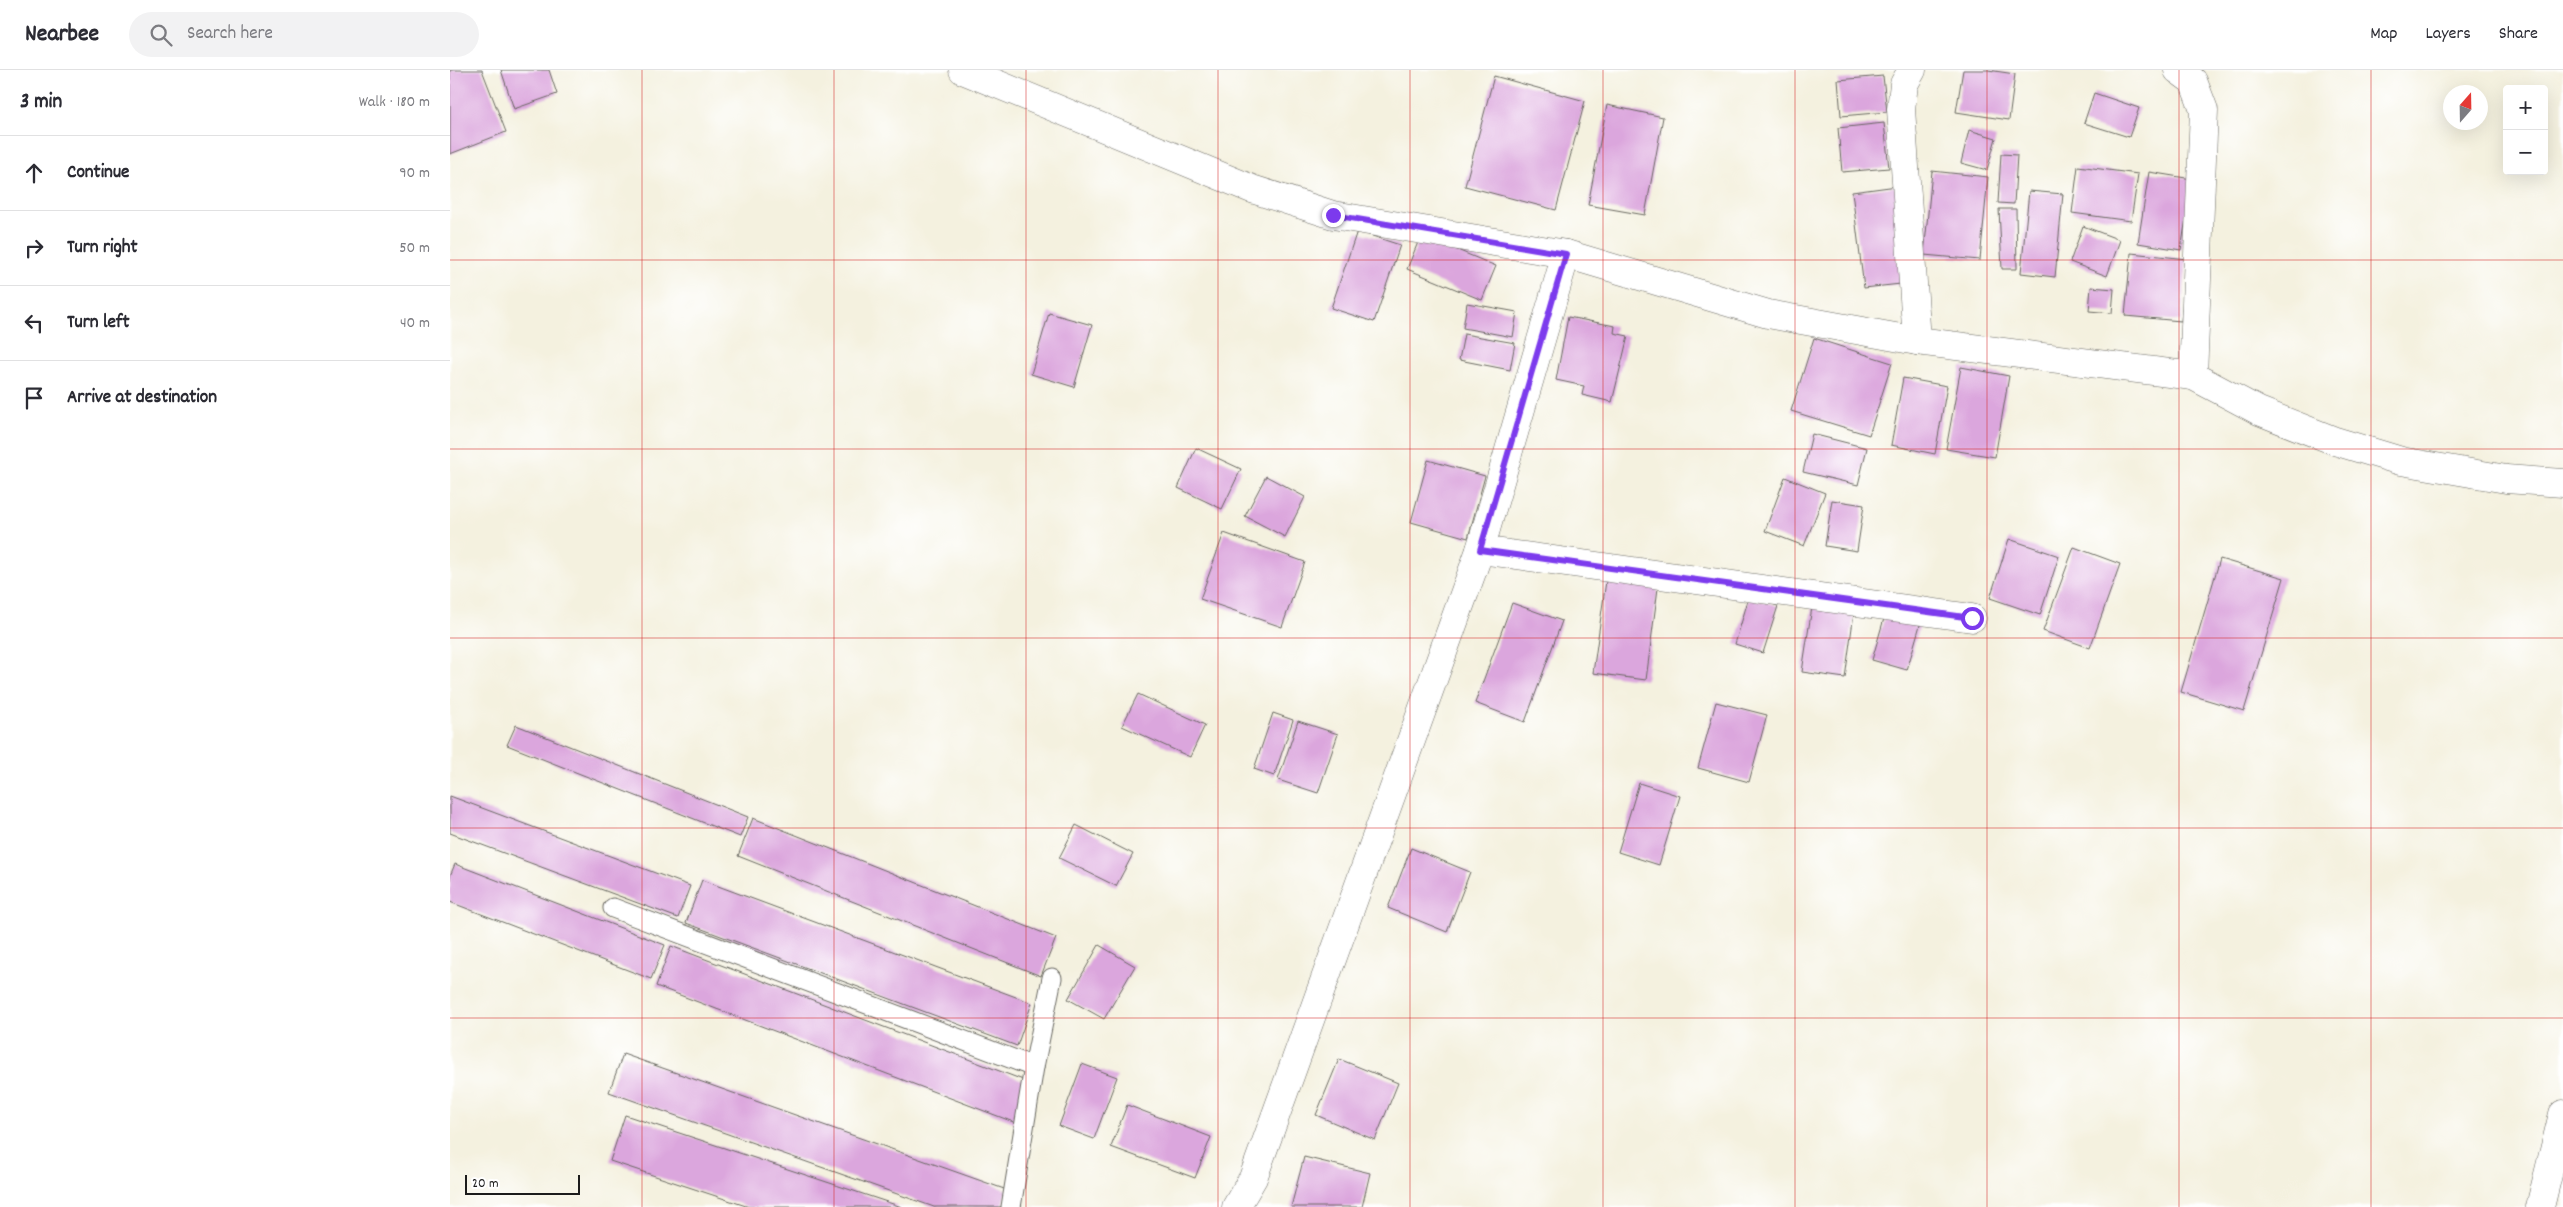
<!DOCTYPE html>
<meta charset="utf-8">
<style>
body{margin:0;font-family:Dekko,sans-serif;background:#f2f2f3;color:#2b2b33}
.controls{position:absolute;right:15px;top:15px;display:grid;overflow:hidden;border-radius:5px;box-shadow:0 5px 20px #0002}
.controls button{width:45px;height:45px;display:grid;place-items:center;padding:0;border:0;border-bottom:1px solid #e1e1e2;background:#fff;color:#2b2b33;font:25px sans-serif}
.compass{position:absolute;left:1993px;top:15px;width:45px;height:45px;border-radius:50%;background:#fff;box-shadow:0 5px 20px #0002;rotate:20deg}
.scale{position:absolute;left:15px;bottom:12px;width:115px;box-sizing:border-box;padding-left:5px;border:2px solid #1c1c1c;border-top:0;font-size:14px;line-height:18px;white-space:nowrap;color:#1c1c1c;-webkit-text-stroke:4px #fff;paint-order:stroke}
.stop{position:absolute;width:15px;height:15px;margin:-11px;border:4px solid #7c3aed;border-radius:50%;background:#fff}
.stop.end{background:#7c3aed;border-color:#fff;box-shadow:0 1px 5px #0008}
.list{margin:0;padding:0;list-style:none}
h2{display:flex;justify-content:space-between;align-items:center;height:65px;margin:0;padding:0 20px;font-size:21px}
h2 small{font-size:16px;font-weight:400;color:#7c7c81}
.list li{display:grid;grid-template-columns:32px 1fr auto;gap:15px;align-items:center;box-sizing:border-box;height:75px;padding:0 20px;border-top:1px solid #e1e1e2}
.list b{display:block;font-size:19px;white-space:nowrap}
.list em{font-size:16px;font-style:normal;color:#7c7c81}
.icon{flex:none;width:28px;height:28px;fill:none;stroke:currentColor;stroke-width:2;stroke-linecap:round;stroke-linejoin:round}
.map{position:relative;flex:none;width:2113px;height:1137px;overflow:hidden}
header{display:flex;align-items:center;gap:30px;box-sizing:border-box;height:70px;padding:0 25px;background:#fff;border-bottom:1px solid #e1e1e2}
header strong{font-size:24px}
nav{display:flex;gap:28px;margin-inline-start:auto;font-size:18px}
.search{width:350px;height:45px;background:#f2f2f3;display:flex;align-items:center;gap:12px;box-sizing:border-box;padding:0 18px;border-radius:28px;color:#7c7c81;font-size:19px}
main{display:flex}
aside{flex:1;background:#fff}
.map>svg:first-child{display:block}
.building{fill:#dba6dd}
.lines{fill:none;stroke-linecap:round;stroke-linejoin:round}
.lane-casing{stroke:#686760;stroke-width:21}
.street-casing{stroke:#686760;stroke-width:29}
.secondary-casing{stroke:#686760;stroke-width:29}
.lane{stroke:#fff;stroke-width:19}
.street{stroke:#fff;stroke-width:28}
.secondary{stroke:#fff;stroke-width:28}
.route{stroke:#7c3aed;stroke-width:6}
.grid{fill:none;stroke:#d62828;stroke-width:1;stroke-opacity:0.55}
</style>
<header>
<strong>Nearbee</strong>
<div class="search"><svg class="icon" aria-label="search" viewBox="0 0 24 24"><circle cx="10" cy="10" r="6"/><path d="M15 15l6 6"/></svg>Search here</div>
<nav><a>Map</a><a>Layers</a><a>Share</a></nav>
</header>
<main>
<aside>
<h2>3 min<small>Walk · 180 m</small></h2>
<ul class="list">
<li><svg class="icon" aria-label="ahead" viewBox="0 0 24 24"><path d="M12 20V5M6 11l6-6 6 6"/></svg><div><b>Continue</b></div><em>90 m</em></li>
<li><svg class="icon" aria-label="right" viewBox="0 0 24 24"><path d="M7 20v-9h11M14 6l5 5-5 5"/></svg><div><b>Turn right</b></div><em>50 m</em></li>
<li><svg class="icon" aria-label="left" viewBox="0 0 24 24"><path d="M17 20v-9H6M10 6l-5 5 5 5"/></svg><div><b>Turn left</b></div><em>40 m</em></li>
<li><svg class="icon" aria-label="arrive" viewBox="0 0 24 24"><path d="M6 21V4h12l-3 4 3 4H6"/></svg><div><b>Arrive at destination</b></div></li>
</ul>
</aside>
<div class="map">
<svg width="2113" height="1137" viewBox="0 0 2113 1137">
<rect width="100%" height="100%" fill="#fff"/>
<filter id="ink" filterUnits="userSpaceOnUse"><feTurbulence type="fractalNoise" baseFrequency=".02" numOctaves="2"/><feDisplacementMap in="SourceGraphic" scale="10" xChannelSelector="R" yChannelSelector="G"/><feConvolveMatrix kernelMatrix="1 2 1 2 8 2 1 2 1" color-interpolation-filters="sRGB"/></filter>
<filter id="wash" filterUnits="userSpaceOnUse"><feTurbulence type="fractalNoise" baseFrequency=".0096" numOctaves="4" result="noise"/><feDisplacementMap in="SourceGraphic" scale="20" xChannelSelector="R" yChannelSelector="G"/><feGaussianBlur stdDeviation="1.12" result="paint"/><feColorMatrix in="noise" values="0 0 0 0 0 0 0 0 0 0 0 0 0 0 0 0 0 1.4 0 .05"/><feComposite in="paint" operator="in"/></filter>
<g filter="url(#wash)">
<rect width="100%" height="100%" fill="#f4f1df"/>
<g id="blocks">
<g class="building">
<path d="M0,0H32L56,62L0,84Z"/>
<path d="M51,0H99L107,24L64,39Z"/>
<path d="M1513,0H1538L1565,4L1559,50L1506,42Z"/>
<path d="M1044,6L1135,31L1106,140L1015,116Z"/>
<path d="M1433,6L1437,42L1391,46L1388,10Z"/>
<path d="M1644,23L1689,38L1679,67L1634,53Z"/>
<path d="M1157,35L1213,47L1195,145L1138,135Z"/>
<path d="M1434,53L1439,98L1392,102L1388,58Z"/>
<path d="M1519,60L1546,68L1537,100L1511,93Z"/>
<path d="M1551,84L1567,85L1564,134L1548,133Z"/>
<path d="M1628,96L1688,104L1681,151L1622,143Z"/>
<path d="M1482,101L1538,107L1530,190L1474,185Z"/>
<path d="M1699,102L1742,109L1731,180L1688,173Z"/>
<path d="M1447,116L1460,213L1414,218L1402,122Z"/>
<path d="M1579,121L1613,124L1605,207L1571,203Z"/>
<path d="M1549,139H1566L1567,199H1552Z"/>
<path d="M1633,156L1670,170L1657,206L1620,192Z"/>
<path d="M907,161L950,175L924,252L881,238Z"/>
<path d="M971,165L1046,196L1032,230L957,199Z"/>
<path d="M1681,183L1737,189L1731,251L1675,246Z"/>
<path d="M1641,217L1664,219L1662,243L1639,241Z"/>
<path d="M1017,233L1067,242L1063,267L1013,258Z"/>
<path d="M599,243L642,255L624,317L581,304Z"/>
<path d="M1118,247L1165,256L1164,263L1178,266L1162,332L1132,325L1134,316L1106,310Z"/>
<path d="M1014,264L1065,273L1060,300L1009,290Z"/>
<path d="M1364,268L1442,293L1419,365L1341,341Z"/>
<path d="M1511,297L1559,306L1545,387L1496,379Z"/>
<path d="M1453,308L1497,316L1485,384L1441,375Z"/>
<path d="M1362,364L1417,378L1408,415L1353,402Z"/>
<path d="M746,378L791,399L772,439L728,418Z"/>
<path d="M978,390L1035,406L1018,468L961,452Z"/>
<path d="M816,406L855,427L835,467L795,446Z"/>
<path d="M1335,407L1375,423L1354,476L1315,461Z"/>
<path d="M1382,430L1414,435L1407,481L1375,476Z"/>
<path d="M774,463L855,492L832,557L750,529Z"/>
<path d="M1559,469L1609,486L1590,545L1540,528Z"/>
<path d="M1624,477L1670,494L1640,578L1593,561Z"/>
<path d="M1770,489L1834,508L1794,641L1731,622Z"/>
<path d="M1156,511L1208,518L1196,610L1143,603Z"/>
<path d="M1299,527L1328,536L1313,583L1285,574Z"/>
<path d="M1062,533L1112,551L1075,652L1025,633Z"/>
<path d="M1362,537L1404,543L1395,608L1352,602Z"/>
<path d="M1435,545L1470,555L1457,600L1422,590Z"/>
<path d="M688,624L755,655L740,687L672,656Z"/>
<path d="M1266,632L1317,645L1299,712L1248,698Z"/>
<path d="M823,643L843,650L824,706L804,699Z"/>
<path d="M848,651L888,664L868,723L828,710Z"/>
<path d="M66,655L298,747L290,767L57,675Z"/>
<path d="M1189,713L1230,726L1209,795L1168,782Z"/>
<path d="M0,726L240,816L228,848L0,763Z"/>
<path d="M303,748L606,868L591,906L288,786Z"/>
<path d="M626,755L683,784L666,816L609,788Z"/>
<path d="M961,778L1020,802L997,862L938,838Z"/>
<path d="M5,794L215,875L201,909L0,832V806Z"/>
<path d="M252,810L582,933L567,976L236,853Z"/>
<path d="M649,875L685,896L654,949L618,929Z"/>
<path d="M221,876L581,1013L566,1053L206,916Z"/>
<path d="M173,984L557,1120L551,1137H484L159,1022Z"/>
<path d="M889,989L948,1013L925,1070L866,1045Z"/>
<path d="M632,994L667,1007L644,1069L609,1056Z"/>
<path d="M677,1035L761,1067L745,1108L661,1077Z"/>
<path d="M175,1045L452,1137H299L160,1091Z"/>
<path d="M854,1087L920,1103L912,1137H841Z"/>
</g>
</g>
</g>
<g filter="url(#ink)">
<use href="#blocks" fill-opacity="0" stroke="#686760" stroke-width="1"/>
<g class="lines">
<g class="lane-casing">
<g id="lane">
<path d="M163,838L584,997"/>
<path d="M561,1137L584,997L602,908"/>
</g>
</g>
<g class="street-casing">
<g id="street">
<path d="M1462,0L1454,14L1451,39L1467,271"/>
<path d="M1728,0L1743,11L1754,40L1743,306"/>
<path d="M1030,480L1522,548"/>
<path d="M786,1137L803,1108L1030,480L1116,184"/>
<path d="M2090,1137L2113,1044"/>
</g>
</g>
<g class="secondary-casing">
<path id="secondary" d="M513,0L802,119L883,145L1116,184L1318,244L1467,271L1743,306L1809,341L1885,371L1951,391L2056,409L2113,413"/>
</g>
<use href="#lane" class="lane"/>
<use href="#street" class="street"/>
<use href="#secondary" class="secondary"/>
</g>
</g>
<g class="lines" filter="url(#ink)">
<path class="route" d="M883,145L1116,184L1030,480L1522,548"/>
</g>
<path class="grid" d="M192,0V1137M384,0V1137M576,0V1137M768,0V1137M960,0V1137M1153,0V1137M1345,0V1137M1537,0V1137M1729,0V1137M1921,0V1137M0,190H2113M0,379H2113M0,568H2113M0,758H2113M0,948H2113"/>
</svg>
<div class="controls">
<button>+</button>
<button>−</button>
</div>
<svg class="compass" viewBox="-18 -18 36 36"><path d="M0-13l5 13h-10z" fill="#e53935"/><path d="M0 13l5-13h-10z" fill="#7c7c81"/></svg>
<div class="scale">20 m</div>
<div class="stop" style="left:1522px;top:548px"></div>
<div class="stop end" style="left:883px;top:145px"></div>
</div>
</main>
